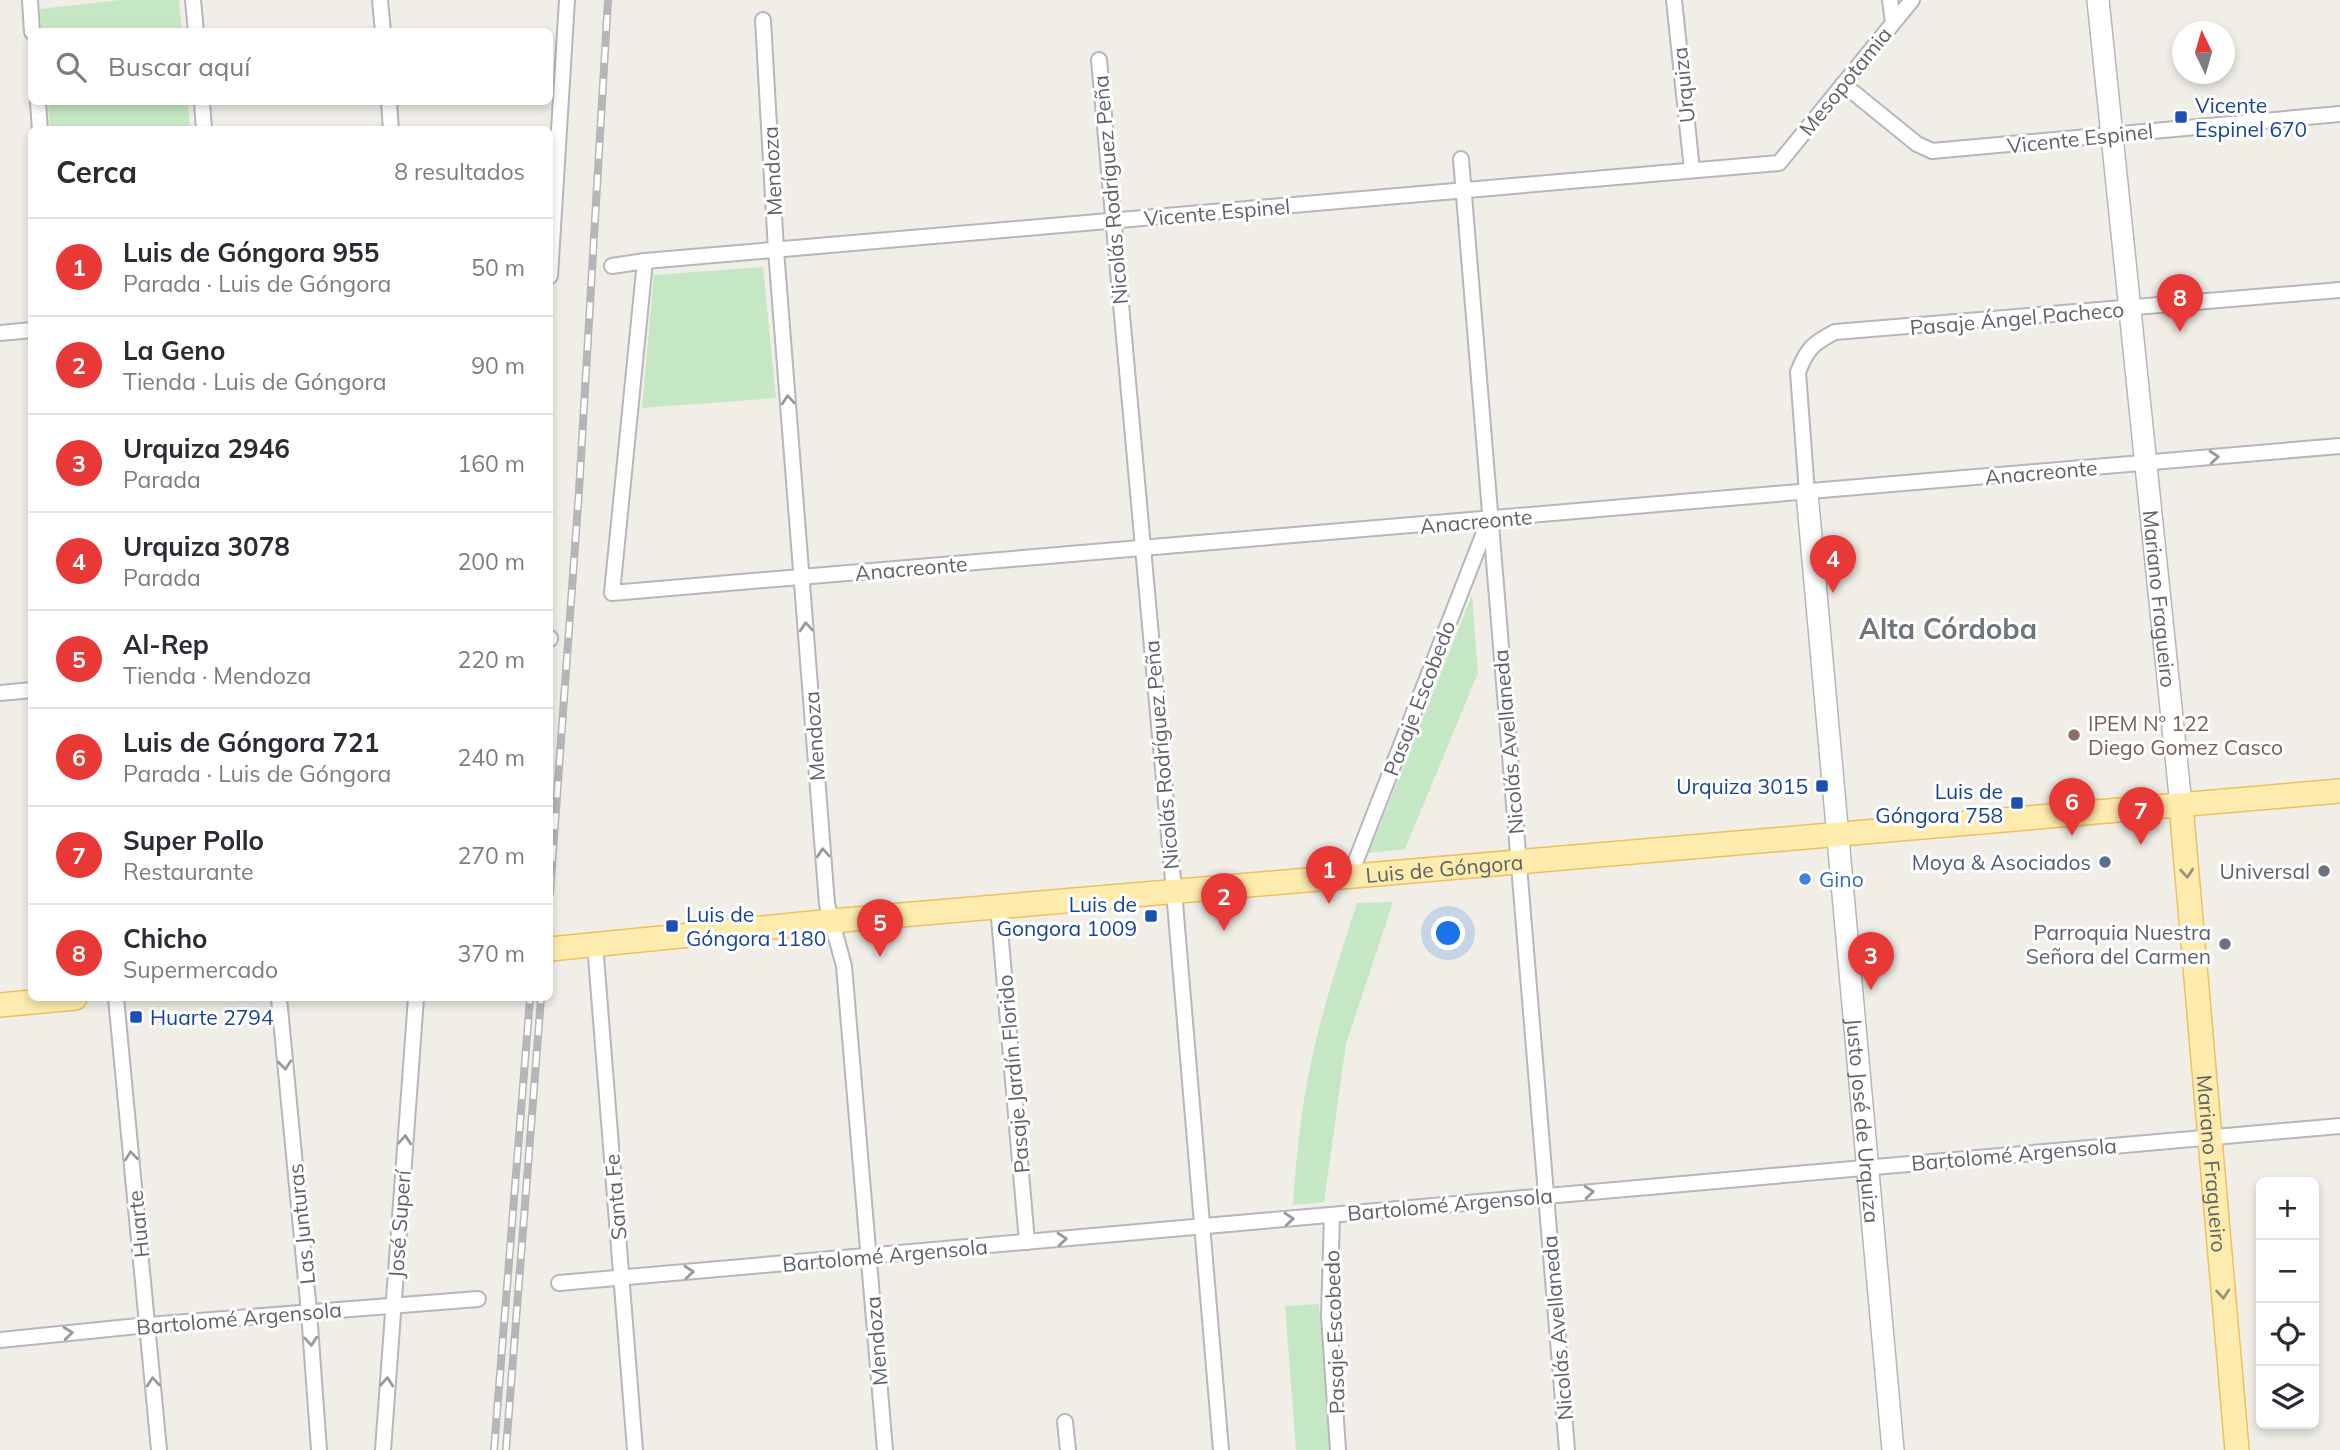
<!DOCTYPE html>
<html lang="es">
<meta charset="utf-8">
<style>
body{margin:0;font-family:Mulish,sans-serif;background:#f7f7f7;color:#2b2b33}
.controls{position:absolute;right:21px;bottom:21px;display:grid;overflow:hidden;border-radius:10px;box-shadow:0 4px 10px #0003}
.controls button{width:63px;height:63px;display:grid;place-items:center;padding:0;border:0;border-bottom:2px solid #e1e1e2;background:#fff;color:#2b2b33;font:35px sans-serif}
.compass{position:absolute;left:2172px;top:21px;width:63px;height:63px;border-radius:50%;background:#fff;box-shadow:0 4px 10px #0003;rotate:355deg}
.you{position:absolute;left:1449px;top:934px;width:24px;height:24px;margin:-18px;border:5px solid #fff;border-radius:50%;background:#1a73e8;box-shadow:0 0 0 10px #1a73e833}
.badge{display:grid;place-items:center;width:46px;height:46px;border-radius:50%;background:#e83936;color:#fff;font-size:23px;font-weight:700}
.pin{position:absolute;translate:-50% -58px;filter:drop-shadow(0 2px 4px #0008)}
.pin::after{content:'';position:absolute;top:37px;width:24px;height:21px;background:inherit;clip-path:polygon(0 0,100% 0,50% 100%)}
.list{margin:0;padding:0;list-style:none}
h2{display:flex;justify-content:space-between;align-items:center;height:91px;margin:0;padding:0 28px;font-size:30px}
h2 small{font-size:23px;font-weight:400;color:#7c7c81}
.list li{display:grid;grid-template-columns:46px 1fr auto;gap:21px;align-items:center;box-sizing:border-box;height:98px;padding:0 28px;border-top:2px solid #e1e1e2}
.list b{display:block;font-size:26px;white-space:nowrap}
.list p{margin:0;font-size:23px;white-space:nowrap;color:#7c7c81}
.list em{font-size:23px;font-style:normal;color:#7c7c81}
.icon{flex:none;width:38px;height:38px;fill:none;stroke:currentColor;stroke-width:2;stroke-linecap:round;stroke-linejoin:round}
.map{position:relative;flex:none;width:2340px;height:1450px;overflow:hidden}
.search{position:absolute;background:#fff;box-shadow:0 4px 10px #0003;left:28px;top:28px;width:525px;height:77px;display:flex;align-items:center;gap:18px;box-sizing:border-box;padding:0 24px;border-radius:10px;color:#7c7c81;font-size:26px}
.panel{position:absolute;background:#fff;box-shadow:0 4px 10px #0003;left:28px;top:126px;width:525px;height:875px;border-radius:10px}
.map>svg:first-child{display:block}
.green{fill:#c6e7c4}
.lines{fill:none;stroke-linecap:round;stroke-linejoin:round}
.street-casing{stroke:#b4b7bb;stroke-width:18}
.secondary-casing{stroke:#b3b7bb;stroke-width:24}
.primary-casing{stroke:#f0bf60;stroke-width:26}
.street{stroke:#fff;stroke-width:14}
.secondary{stroke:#fff;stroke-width:21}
.primary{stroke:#feecae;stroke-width:23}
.rail-casing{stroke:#b5b6b7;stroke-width:8}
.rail{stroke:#fff;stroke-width:5;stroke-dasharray:16;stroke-linecap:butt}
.oneway{stroke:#969a9c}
.oneway2{stroke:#969380}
.transit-dot{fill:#1a4fb4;stroke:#fff;stroke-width:2.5}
.education-dot{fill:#8d6e63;stroke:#fff;stroke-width:2.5}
.service-dot{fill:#5c6f8a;stroke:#fff;stroke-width:2.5}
.worship-dot{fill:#6b7280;stroke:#fff;stroke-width:2.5}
.shop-dot{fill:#3f7fe0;stroke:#fff;stroke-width:2.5}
.labels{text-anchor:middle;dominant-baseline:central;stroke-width:6;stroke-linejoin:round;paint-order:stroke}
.street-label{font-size:21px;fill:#5e6367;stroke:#fff}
.transit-label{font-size:21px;fill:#164399;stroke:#fff;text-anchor:start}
.education-label{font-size:21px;fill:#785e54;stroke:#fff;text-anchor:start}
.service-label{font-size:21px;fill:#4e5e75;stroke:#fff;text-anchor:end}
.worship-label{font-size:21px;fill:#5b616d;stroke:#fff;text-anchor:end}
.shop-label{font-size:21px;fill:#366cbe;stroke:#fff;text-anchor:start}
.district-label{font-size:28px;font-weight:bold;fill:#6f7579;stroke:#fff}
</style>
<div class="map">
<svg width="2340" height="1450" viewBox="0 0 2340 1450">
<rect width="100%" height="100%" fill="#f0eee7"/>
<g class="green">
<path d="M120,0H179L182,31H41L40,9Z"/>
<path d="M48,102H188L190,129H50Z"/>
<path d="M763,267L776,398L642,408L654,275Z"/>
<path d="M1472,595L1478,673L1405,849L1369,853Z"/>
<path d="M1393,902L1346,1044L1324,1202L1293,1205C1296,1161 1300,1117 1309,1073C1320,1015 1339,959 1357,903Z"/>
<path d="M1319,1304L1330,1450H1296L1285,1306Z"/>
</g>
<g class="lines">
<g class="street-casing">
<g id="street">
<path d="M30,0L32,32"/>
<path d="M193,0L196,32"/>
<path d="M380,0L383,32"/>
<path d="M1674,0L1692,170"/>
<path d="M1890,0L1893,22"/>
<path d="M763,20L776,250L827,904L844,966L885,1450"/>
<path d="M1099,60L1174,891L1221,1450"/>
<path d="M1843,84L1917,144L1932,151L2340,114"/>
<path d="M38,102L40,130"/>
<path d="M202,102L204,130"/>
<path d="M389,102L391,130"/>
<path d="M1461,159L1567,1450"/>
<path d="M645,261L612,593L2340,446"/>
<path d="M612,266L645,261L1779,163L1912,0"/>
<path d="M550,276L567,0"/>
<path d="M0,333L32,330"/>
<path d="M1807,493L1798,372C1807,349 1813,343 1835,332L2340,290"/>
<path d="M550,639V638"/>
<path d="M0,693L32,690"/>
<path d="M1350,876L1487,525"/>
<path d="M998,906L1027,1242"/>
<path d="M595,944L635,1450"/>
<path d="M116,998L159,1450"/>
<path d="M279,998L309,1312L319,1450"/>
<path d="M1332,1215L1329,1316L1338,1450"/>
<path d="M559,1283L2340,1126"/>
<path d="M0,1340L148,1325L478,1299"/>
<path d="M1065,1422L1068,1450"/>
<path d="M383,1450L416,998"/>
</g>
</g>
<g class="secondary-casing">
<g id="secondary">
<path id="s1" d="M2098,0L2181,805"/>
<path id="s2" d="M1807,493L1893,1450"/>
</g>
</g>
<g class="primary-casing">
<g id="primary">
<path id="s3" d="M2181,805L2237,1450"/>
<path id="s4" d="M550,949L832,921L2340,791"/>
<path d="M0,1005L75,998"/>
</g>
</g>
<use href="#street" class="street"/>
<use href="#secondary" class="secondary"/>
<use href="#primary" class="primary"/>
<g class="rail-casing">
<g id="rail">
<path d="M550,893L579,491L608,0"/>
<path d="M494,1450L530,998"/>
<path d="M506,1450L541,998"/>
</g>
</g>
<use href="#rail" class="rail"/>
</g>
<defs><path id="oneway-chevron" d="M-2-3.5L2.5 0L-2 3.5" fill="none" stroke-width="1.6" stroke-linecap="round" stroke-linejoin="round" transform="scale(1.75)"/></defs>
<g class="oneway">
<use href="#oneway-chevron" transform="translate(788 400) rotate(-95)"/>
<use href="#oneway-chevron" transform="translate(2214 457) rotate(-5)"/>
<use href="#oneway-chevron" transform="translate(806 627) rotate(-94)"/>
<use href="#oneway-chevron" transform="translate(823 853) rotate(-94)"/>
<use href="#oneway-chevron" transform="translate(285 1065) rotate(84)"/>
<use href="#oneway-chevron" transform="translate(405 1140) rotate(-86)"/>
<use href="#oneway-chevron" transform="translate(131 1156) rotate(-96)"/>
<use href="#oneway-chevron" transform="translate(1589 1192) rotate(-5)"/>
<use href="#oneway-chevron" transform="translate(1289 1219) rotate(-5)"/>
<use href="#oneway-chevron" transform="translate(1062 1239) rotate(-5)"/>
<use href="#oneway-chevron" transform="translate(689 1272) rotate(-5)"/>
<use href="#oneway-chevron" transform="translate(68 1333) rotate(-6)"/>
<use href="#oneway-chevron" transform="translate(311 1341) rotate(86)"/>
<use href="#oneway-chevron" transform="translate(153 1382) rotate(-95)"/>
<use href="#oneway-chevron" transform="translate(387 1382) rotate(-86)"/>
</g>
<g class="oneway2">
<use href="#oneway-chevron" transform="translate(2187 873) rotate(85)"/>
<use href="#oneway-chevron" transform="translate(2223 1294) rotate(85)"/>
</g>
<g class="transit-dot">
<rect x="2174" y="110" width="14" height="14" rx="3.5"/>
<rect x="1815" y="779" width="14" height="14" rx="3.5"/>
<rect x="2010" y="796" width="14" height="14" rx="3.5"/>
<rect x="1144" y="909" width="14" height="14" rx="3.5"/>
<rect x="665" y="919" width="14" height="14" rx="3.5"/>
<rect x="129" y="1010" width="14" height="14" rx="3.5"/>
</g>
<circle class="education-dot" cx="2074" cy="735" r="7"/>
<circle class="service-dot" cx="2105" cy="862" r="7"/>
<g class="worship-dot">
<circle cx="2324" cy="871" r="7"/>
<circle cx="2225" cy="944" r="7"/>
</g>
<circle class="shop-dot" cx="1805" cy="879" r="7"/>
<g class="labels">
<g class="street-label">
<text transform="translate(1845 81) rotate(-51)">Mesopotamia</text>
<text transform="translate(1683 85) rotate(-96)">Urquiza</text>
<text transform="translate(2080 138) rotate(-6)">Vicente Espinel</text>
<text transform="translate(772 171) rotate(-93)">Mendoza</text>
<text transform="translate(1110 190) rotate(-95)">Nicolás Rodríguez Peña</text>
<text transform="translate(1217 212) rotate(-5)">Vicente Espinel</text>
<text transform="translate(2017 318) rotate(-5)">Pasaje Ángel Pacheco</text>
<text transform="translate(2041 472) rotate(-5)">Anacreonte</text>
<text transform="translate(1476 521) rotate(-5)">Anacreonte</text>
<text transform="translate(911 568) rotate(-5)">Anacreonte</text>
<text stroke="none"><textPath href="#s1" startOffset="602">Mariano Fragueiro</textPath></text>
<text transform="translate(1419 698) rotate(-69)">Pasaje Escobedo</text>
<text transform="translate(814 736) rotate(-94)">Mendoza</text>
<text transform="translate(1508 742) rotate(-95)">Nicolás Avellaneda</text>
<text transform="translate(1161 755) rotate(-95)">Nicolás Rodríguez Peña</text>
<text stroke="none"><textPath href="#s4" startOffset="898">Luis de Góngora</textPath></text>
<text transform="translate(1013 1074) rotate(-95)">Pasaje Jardín Florido</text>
<text stroke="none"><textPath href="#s2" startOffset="630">Justo José de Urquiza</textPath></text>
<text transform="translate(2014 1154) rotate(-5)">Bartolomé Argensola</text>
<text stroke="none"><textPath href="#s3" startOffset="360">Mariano Fragueiro</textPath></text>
<text transform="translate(615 1197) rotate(-95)">Santa Fe</text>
<text transform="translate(1450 1204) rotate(-5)">Bartolomé Argensola</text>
<text transform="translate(138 1224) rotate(-96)">Huarte</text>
<text transform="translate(301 1224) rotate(-96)">Las Junturas</text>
<text transform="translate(399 1224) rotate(-86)">José Superí</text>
<text transform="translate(885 1255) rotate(-5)">Bartolomé Argensola</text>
<text transform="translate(239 1318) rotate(-5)">Bartolomé Argensola</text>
<text transform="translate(1557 1328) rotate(-95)">Nicolás Avellaneda</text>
<text transform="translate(1334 1332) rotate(-92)">Pasaje Escobedo</text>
<text transform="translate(876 1341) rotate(-95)">Mendoza</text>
</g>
<g class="transit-label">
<text x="2195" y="105">Vicente<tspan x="2195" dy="24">Espinel 670</tspan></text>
<text x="1808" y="786" text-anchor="end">Urquiza 3015</text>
<text x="2003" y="791" text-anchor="end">Luis de<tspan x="2003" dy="24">Góngora 758</tspan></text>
<text x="1137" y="904" text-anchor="end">Luis de<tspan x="1137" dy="24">Gongora 1009</tspan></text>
<text x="686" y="914">Luis de<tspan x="686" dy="24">Góngora 1180</tspan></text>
<text x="150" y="1017">Huarte 2794</text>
</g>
<g class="education-label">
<text x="2088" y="723">IPEM Nº 122<tspan x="2088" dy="24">Diego Gomez Casco</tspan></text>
</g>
<g class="service-label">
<text x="2091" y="862">Moya &amp; Asociados</text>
</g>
<g class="worship-label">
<text x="2310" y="871">Universal</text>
<text x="2211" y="932">Parroquia Nuestra<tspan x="2211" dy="24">Señora del Carmen</tspan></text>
</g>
<g class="shop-label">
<text x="1819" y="879">Gino</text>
</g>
<g class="district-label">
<text x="1948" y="628">Alta Córdoba</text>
</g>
</g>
</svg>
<div class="controls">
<button>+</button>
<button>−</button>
<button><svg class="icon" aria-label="locate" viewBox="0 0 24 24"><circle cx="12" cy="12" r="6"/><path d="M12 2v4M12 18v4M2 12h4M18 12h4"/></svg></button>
<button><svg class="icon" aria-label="layers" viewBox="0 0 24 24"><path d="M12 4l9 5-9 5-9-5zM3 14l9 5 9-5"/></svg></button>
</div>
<svg class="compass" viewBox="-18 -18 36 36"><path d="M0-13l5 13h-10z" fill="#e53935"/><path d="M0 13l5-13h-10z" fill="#7c7c81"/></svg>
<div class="you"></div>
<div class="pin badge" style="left:1329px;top:904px">1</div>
<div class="pin badge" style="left:1224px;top:931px">2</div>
<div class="pin badge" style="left:1871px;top:990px">3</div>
<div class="pin badge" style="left:1833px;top:593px">4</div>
<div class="pin badge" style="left:880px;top:957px">5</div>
<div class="pin badge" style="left:2072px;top:836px">6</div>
<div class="pin badge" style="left:2141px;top:845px">7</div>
<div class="pin badge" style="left:2180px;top:332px">8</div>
<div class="search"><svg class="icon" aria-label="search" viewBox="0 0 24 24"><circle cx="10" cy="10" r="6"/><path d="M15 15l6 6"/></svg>Buscar aquí</div>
<section class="panel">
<h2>Cerca<small>8 resultados</small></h2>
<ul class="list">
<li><span class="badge">1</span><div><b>Luis de Góngora 955</b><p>Parada · Luis de Góngora</p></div><em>50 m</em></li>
<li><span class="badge">2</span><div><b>La Geno</b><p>Tienda · Luis de Góngora</p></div><em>90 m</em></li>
<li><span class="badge">3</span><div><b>Urquiza 2946</b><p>Parada</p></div><em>160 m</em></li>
<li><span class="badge">4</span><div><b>Urquiza 3078</b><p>Parada</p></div><em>200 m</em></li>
<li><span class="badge">5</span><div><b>Al-Rep</b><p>Tienda · Mendoza</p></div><em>220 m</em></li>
<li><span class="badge">6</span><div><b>Luis de Góngora 721</b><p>Parada · Luis de Góngora</p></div><em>240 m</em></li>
<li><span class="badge">7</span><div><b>Super Pollo</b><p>Restaurante</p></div><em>270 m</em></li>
<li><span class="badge">8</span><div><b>Chicho</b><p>Supermercado</p></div><em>370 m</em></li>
</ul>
</section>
</div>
